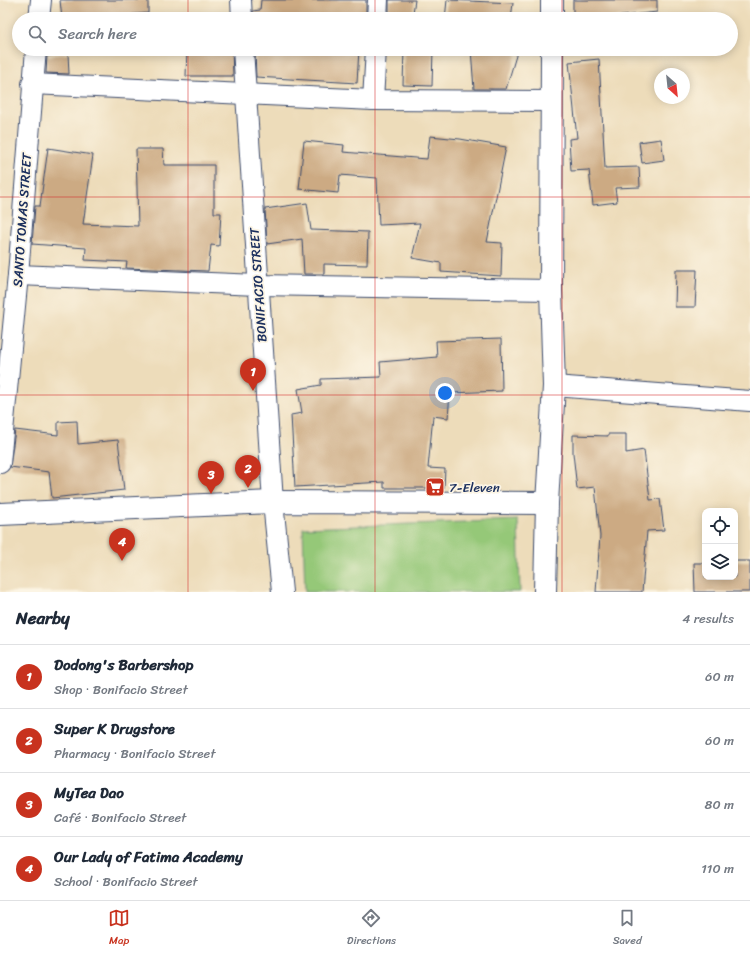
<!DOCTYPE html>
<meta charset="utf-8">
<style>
body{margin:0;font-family:Sriracha,sans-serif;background:#f2f2f3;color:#1f2937}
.controls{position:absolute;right:12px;bottom:12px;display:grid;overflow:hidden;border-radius:8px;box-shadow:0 2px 10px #0003}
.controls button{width:36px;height:36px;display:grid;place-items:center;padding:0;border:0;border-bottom:1px solid #e0e1e3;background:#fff;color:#1f2937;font:20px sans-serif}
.compass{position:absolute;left:654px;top:68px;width:36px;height:36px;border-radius:50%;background:#fff;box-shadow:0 2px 10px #0003;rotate:153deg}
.you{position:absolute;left:445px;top:393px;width:14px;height:14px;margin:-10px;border:3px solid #fff;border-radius:50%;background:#1a73e8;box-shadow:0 0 0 6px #1a73e833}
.badge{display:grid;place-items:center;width:26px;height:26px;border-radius:50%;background:#c8321e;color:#fff;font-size:13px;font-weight:700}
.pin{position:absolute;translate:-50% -33px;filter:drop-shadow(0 1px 2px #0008)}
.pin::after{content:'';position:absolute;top:21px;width:14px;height:12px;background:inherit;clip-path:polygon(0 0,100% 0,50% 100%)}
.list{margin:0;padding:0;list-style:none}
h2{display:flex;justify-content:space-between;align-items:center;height:52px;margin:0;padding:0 16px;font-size:17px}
h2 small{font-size:13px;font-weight:400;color:#747a83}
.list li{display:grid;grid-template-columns:26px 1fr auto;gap:12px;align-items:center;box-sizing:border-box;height:64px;padding:0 16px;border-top:1px solid #e0e1e3}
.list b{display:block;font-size:15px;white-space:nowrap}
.list p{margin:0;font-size:13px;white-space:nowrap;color:#747a83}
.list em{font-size:13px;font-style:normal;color:#747a83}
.icon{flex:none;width:22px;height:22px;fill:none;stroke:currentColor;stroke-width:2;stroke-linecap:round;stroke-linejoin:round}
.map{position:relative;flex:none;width:750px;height:592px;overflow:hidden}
.search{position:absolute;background:#fff;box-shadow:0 2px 10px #0003;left:12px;right:12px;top:12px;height:44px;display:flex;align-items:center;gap:10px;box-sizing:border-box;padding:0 14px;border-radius:22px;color:#747a83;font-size:15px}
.sheet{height:308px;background:#fff}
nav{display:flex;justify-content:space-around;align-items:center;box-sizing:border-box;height:56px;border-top:1px solid #e0e1e3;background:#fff;font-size:11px;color:#747a83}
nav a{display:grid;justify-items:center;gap:2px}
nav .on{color:#c8321e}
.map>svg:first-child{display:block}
.green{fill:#95c878;stroke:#587c6b}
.building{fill:#ccaa83}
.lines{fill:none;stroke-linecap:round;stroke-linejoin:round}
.minor-casing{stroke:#3a496c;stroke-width:22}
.tertiary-casing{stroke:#3a496c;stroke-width:24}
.minor{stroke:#fff;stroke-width:20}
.tertiary{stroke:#fff;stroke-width:22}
.grid{fill:none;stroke:#d62828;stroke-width:1;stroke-opacity:0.55}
.labels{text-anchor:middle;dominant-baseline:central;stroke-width:3.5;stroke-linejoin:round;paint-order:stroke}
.street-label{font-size:13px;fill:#1b2f5e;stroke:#fcf5e5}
.poi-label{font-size:13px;fill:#1b2f5e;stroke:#fcf5e5;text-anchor:start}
</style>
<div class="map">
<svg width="750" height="592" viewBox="0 0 750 592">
<rect width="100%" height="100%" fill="#fcf5e5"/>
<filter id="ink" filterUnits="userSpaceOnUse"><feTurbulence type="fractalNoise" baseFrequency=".025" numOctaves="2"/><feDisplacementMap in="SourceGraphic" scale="8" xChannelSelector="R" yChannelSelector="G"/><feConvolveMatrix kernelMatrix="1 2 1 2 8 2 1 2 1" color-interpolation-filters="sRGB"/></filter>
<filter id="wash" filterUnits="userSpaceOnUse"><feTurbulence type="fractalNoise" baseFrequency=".012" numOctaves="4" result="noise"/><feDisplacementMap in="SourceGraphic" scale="16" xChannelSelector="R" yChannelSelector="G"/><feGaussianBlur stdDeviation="0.9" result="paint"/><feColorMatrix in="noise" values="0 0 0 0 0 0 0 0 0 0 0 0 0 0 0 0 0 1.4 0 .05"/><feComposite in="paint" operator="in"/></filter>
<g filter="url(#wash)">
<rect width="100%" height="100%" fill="#eddcba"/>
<path class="green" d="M518,520L520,592H305L303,528Z"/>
<g id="blocks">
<g class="building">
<path d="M60,0H148V13L124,15L123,19L110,17L62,19Z"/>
<path d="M261,0H366V13L362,19H253V11L260,10Z"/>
<path d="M389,0H415L412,19L389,17Z"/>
<path d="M447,0L513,3L511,19H445Z"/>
<path d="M573,0H657V12L596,19H573Z"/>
<path d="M230,13V19H192V15Z"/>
<path d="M187,49H232L233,76H186Z"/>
<path d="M255,49H359L357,83L256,77Z"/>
<path d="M404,49H433L432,86L403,85Z"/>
<path d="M471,49H518L506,89H474Z"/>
<path d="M68,54L69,74L46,73L47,56Z"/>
<path d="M599,59L605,168L639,167L640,187L615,188L617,202L593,205L589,170L571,171L569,139L577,138L569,62Z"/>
<path d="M430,136L460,139L506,147L487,242L502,243L501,276L441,272V263L412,258L420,223L379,225L377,178L340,175L338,193L299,189L304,141L344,145L343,152L427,159Z"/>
<path d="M661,139L664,160L642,163L639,142Z"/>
<path d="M48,148L93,155L83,224L138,226L136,149H163L164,165H214V213H221L219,246L211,245L208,271L126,268L127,262L85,260L86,248L32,244L35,206H40Z"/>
<path d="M307,203L311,230L368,232L367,265L324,264V274H304L302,239L267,244L265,209Z"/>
<path d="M676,270H697L695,307H675Z"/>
<path d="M501,339L502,391L450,393L448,418L433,416L428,468L445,469L444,488H384V482L295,487L291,415L302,413L298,389L321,385V379L381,377L380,362L437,357L436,341Z"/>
<path d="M77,421L78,444L118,440L124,490L52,498L49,472L10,467L15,430L58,435V422Z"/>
<path d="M608,434H626V453L644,450L650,500L660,499L664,530L647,531L642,592H596L600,536L595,487L577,489L573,453V435L608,436Z"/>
<path d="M735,561H750V592H695L694,563H705V577H735Z"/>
</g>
</g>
</g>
<g filter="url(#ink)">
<use href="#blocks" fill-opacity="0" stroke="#3a496c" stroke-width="1"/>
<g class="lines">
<g class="minor-casing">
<g id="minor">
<path d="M241,0L242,19"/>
<path d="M39,19L41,0"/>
<path d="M377,19L378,0"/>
<path d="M243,49L273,502L282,592"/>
<path d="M32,84L373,100L551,101"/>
<path d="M373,100L376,49"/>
<path d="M18,275L258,285L551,290"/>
<path d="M554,386L750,401"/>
<path d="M0,463L18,275L36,49"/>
</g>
</g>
<g class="tertiary-casing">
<g id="tertiary">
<path d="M552,19V0"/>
<path d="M0,514L273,502L547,503"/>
<path d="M545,592L547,503L554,386L551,290L552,49"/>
</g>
</g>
<use href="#minor" class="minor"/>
<use href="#tertiary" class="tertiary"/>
</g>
</g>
<path class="grid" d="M188,0V19M375,0V19M562,0V19M188,49V592M375,49V592M562,49V592M0,197H750M0,395H750"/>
<defs>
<g id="supermarket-square" transform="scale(1)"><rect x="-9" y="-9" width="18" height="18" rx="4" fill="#c8321e" stroke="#fcf5e5"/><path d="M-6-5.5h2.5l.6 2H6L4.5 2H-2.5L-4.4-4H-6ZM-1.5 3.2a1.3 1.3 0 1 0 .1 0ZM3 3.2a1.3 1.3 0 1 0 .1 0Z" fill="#fff"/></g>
</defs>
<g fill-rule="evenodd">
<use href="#supermarket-square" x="435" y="487"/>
</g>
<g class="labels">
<g class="street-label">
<text transform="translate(22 220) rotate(-86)">SANTO TOMAS STREET</text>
<text transform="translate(258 285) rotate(-94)">BONIFACIO STREET</text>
</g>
<g class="poi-label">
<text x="449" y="487">7-Eleven</text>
</g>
</g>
</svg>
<div class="controls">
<button><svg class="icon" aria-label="locate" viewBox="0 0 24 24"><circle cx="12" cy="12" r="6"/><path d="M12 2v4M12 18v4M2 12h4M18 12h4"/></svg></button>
<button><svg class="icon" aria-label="layers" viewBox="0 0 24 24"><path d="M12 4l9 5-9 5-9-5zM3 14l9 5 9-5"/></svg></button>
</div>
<svg class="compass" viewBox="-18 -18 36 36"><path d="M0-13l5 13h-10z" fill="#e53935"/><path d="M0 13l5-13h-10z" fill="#747a83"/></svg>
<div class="you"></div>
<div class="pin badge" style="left:253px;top:391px">1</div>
<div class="pin badge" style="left:248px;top:488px">2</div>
<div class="pin badge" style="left:211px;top:494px">3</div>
<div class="pin badge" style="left:122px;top:561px">4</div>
<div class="search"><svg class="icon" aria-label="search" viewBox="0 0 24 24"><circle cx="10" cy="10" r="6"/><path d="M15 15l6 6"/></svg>Search here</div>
</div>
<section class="sheet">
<h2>Nearby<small>4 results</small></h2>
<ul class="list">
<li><span class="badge">1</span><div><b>Dodong's Barbershop</b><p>Shop · Bonifacio Street</p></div><em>60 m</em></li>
<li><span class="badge">2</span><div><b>Super K Drugstore</b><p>Pharmacy · Bonifacio Street</p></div><em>60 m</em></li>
<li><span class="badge">3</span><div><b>MyTea Dao</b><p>Café · Bonifacio Street</p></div><em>80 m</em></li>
<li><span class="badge">4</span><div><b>Our Lady of Fatima Academy</b><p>School · Bonifacio Street</p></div><em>110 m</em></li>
</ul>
</section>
<nav>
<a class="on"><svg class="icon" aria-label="map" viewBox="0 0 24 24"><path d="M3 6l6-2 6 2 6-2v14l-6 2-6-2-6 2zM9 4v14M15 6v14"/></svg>Map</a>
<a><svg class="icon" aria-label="directions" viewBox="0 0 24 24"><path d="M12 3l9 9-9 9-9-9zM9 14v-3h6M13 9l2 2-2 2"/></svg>Directions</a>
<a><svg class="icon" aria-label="saved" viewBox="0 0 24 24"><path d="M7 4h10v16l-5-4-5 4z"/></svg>Saved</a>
</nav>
